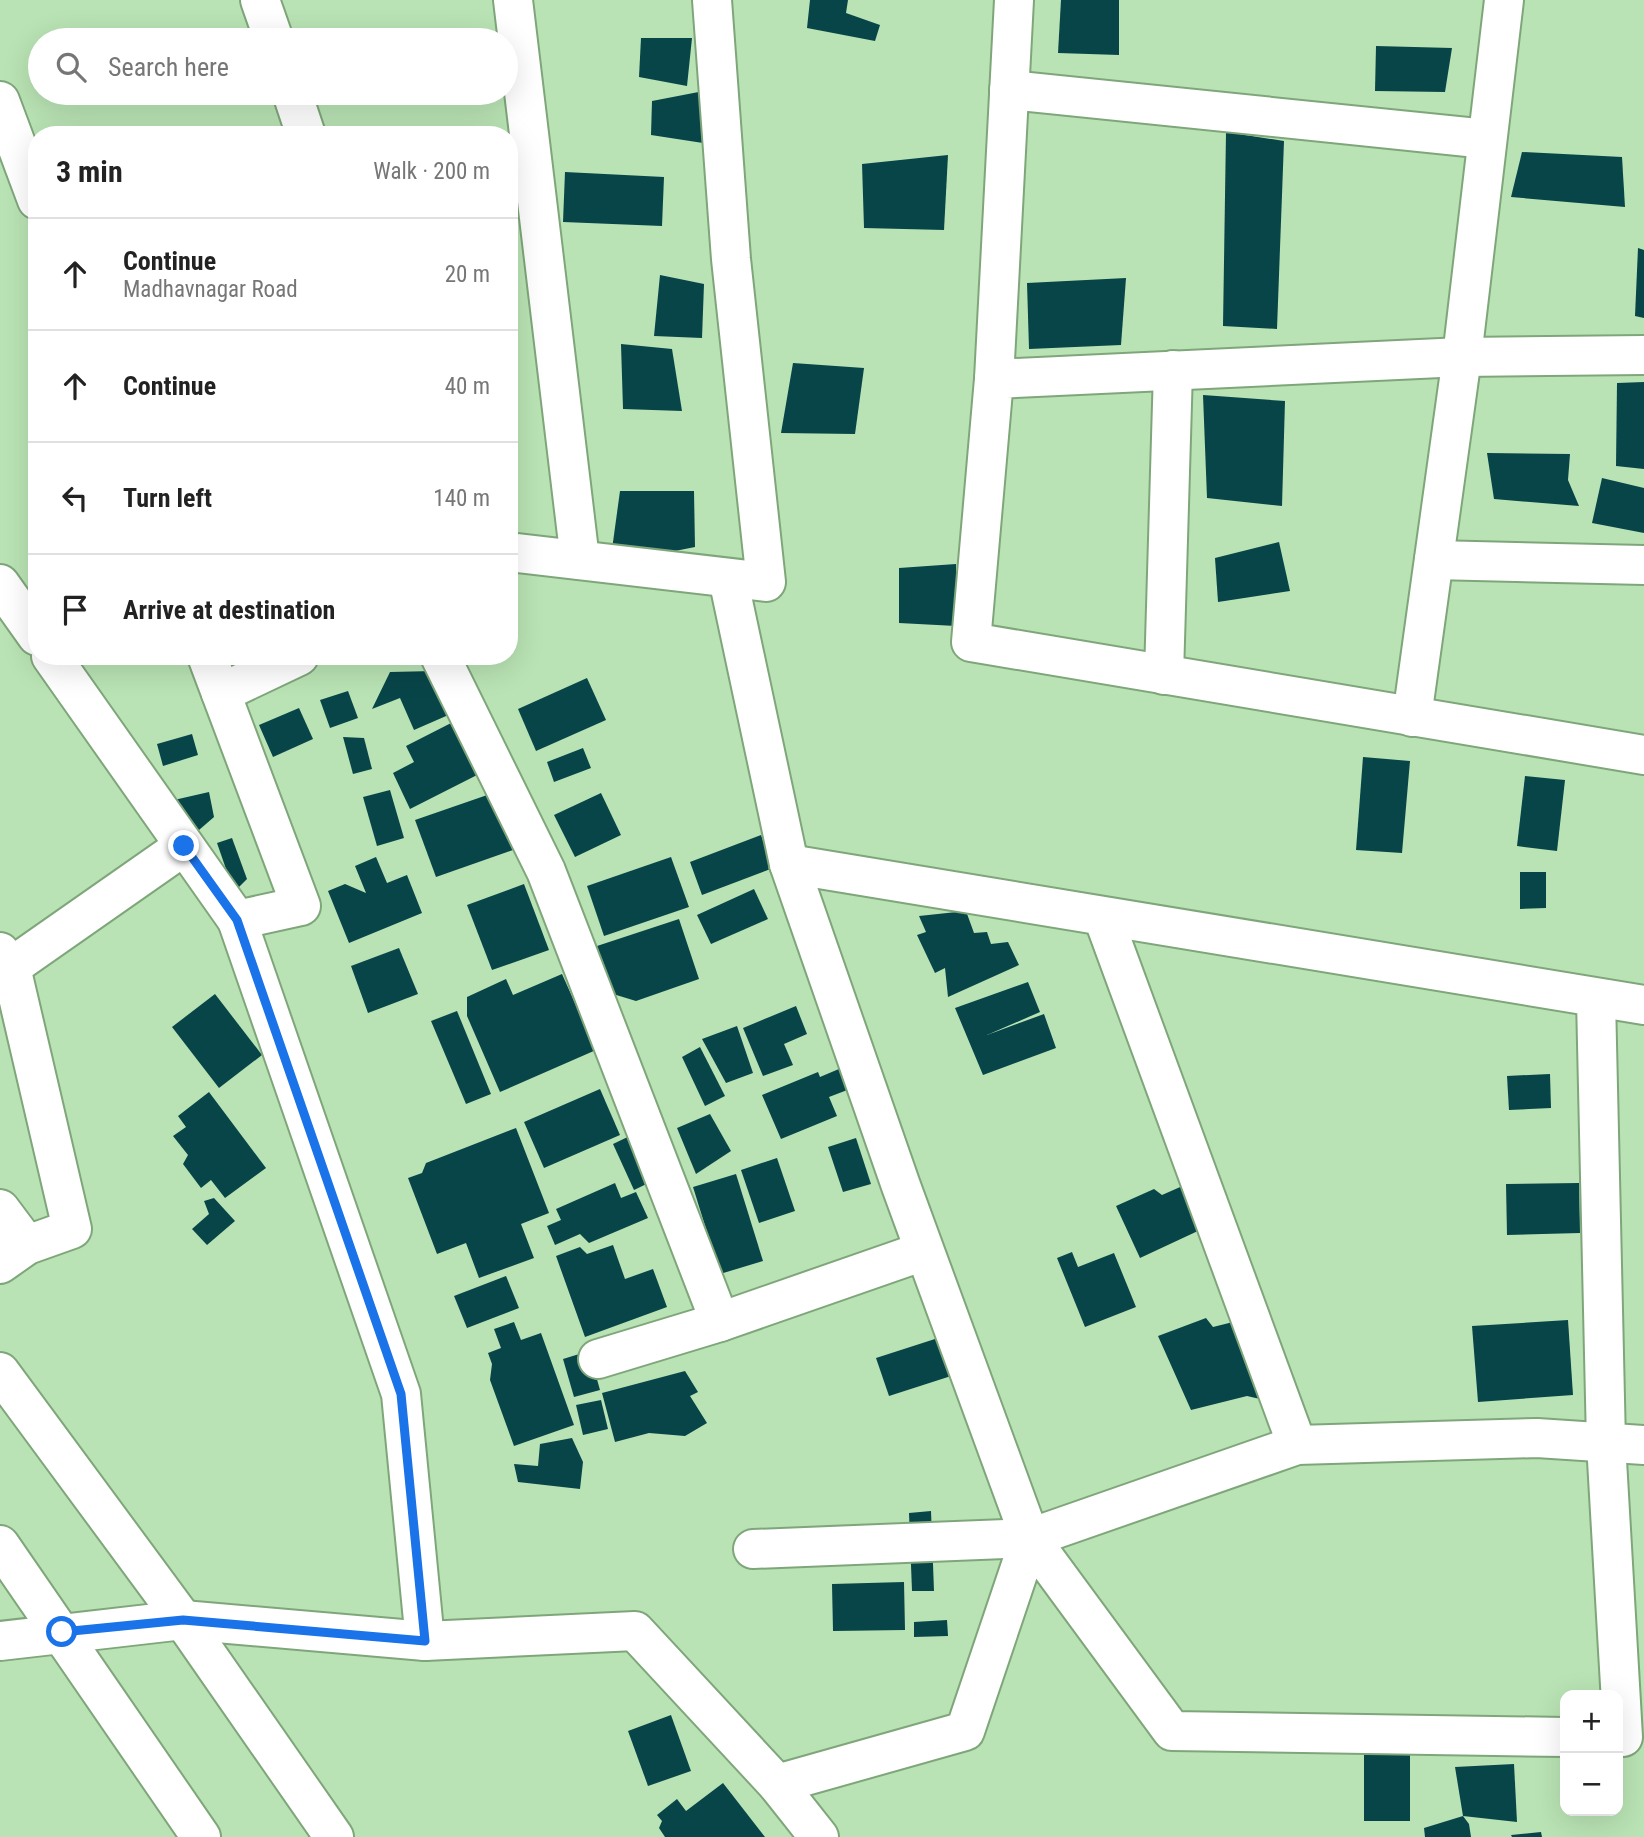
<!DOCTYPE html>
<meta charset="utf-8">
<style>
body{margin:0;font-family:"Roboto Condensed",sans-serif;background:#f6f6f6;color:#222}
.controls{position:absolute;right:21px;bottom:21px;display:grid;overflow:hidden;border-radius:14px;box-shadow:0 7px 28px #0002}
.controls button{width:63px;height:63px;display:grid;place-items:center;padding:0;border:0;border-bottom:2px solid #e0e0e0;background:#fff;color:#222;font:35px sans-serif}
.stop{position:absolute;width:21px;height:21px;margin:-16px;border:5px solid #1a73e8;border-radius:50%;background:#fff}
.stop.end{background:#1a73e8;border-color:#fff;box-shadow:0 2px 7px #0008}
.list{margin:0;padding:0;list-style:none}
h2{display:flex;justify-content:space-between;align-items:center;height:91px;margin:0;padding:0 28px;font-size:30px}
h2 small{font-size:23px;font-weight:400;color:#767676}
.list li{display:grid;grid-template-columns:46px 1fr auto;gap:21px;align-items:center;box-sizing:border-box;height:112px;padding:0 28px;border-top:2px solid #e0e0e0}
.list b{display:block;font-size:26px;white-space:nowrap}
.list p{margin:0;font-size:23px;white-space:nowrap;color:#767676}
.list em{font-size:23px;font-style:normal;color:#767676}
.icon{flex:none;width:38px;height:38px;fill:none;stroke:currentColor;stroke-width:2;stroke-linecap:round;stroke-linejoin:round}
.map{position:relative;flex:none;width:1644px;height:1837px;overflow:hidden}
.search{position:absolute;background:#fff;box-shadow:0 7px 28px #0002;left:28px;top:28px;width:490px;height:77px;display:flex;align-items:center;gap:18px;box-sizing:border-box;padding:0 24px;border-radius:38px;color:#767676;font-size:26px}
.panel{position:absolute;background:#fff;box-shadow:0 7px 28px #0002;left:28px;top:126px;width:490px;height:539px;border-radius:28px}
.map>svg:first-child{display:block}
.building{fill:#084549}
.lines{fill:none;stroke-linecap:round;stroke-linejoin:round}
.minor-casing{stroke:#7fa67a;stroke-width:42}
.tertiary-casing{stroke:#7fa67a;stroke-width:42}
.minor{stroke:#fff;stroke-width:38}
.tertiary{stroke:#fff;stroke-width:38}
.route{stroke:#1a73e8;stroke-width:9}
</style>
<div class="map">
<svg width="1644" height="1837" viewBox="0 0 1644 1837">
<rect width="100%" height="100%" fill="#b9e3b4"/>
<g class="building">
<path d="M810,0H848L846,13L880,25L875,41L807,28Z"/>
<path d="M1061,0H1119V55L1058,53Z"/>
<path d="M641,38H692L687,86L639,77Z"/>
<path d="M1376,46L1452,48L1445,92L1375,91Z"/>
<path d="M709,90L703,143L651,135L652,101Z"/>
<path d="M1226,132L1284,141L1277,329L1223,326Z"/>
<path d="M1522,152L1622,157L1625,207L1511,197Z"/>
<path d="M948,155L944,230L864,228L862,164Z"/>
<path d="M565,172L664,177L662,226L563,222Z"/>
<path d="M1638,248L1644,250V318L1635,316Z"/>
<path d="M660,275L704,284L702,338L654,336Z"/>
<path d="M1126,278L1121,345L1029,349L1027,283Z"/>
<path d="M621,344L672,349L682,411L623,409Z"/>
<path d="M793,363L864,368L855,434L781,433Z"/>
<path d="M1644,382V469L1616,466L1617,383Z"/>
<path d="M1203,395L1285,401L1282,506L1207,498Z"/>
<path d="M1487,453L1570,454L1568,480L1579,506L1494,499Z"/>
<path d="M1602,478L1644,488V533L1592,523Z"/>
<path d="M620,491H694L695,547L610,564Z"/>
<path d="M1279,542L1290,591L1218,602L1215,558Z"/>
<path d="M956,564V626L899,623V568Z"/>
<path d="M434,671L453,713L414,730L400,698L372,709L390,672Z"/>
<path d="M587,678L606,720L536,751L518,709Z"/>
<path d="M348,691L358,718L330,728L320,700Z"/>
<path d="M299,708L313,739L273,757L259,725Z"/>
<path d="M455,721L481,773L410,809L393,773L414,762L406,746Z"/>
<path d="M192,734L198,755L163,766L157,744Z"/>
<path d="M343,737L364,738L372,769L353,774Z"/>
<path d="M583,748L591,768L554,782L547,762Z"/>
<path d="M1363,757L1410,761L1402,853L1356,850Z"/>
<path d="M1525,776L1565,780L1557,851L1517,846Z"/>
<path d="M390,790L404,838L377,846L363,797Z"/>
<path d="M209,792L214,817L199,830L174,800Z"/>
<path d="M493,793L513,850L436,877L415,820Z"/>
<path d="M601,793L621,835L575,857L554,815Z"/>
<path d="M761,835L773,868L702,895L690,862Z"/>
<path d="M232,838L247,879L234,892L217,843Z"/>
<path d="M376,857L387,883L407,875L422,913L349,943L328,891L345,884L366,893L355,866Z"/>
<path d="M671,857L689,907L604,936L587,886Z"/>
<path d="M1520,872H1546V908L1520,909Z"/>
<path d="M524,884L549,950L492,970L467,905Z"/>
<path d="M754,889L768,919L711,944L697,915Z"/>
<path d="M966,911L974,933L987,932L991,944L1008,942L1019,965L948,997L945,968L935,973L917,935L926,932L919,916Z"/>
<path d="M679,919L699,979L636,1001L613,994L597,946Z"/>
<path d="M399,948L418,994L368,1013L351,966Z"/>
<path d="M562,974L596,1050L500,1092L467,1016V997L506,979L513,995Z"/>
<path d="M1028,982L1040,1012L987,1035L1044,1014L1056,1048L983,1075L955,1008Z"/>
<path d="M215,994L262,1055L219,1088L172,1027Z"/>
<path d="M796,1006L807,1034L784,1044L793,1065L763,1076L743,1028Z"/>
<path d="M457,1011L491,1094L466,1104L431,1021Z"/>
<path d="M737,1026L753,1073L726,1083L702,1039Z"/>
<path d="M700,1047L725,1096L705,1106L682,1057Z"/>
<path d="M853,1063L863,1084L829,1097L837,1116L781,1139L762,1095L818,1072L820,1077Z"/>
<path d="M1550,1074L1551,1108L1509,1110L1507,1076Z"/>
<path d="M600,1089L620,1135L544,1168L524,1122Z"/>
<path d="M209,1092L266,1168L225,1198L211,1180L201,1188L183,1164L188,1155L173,1136L186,1127L178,1116Z"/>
<path d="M710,1114L731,1151L696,1174L677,1128Z"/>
<path d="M516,1128L549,1213L521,1224L534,1258L479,1278L466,1243L437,1254L408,1178L422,1173L426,1163Z"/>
<path d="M638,1132L659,1178L634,1190L613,1144Z"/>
<path d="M856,1138L871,1184L843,1192L828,1147Z"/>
<path d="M777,1158L795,1211L759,1223L741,1170Z"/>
<path d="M736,1174L763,1261L720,1274L693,1187Z"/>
<path d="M615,1183L621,1198L636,1192L648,1218L589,1243L580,1234L555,1245L547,1226L561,1220L556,1209Z"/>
<path d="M1579,1183L1580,1233L1507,1235L1506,1184Z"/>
<path d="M1187,1184L1200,1230L1140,1258L1116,1206L1154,1189L1162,1195Z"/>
<path d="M214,1198L235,1221L207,1245L192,1229L209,1214L204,1201Z"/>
<path d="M613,1245L625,1279L653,1269L667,1307L585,1337L556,1256L580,1247L587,1254Z"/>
<path d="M1072,1252L1078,1267L1114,1253L1136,1307L1085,1327L1057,1258Z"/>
<path d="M506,1276L519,1308L467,1328L454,1296Z"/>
<path d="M1206,1318L1213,1327L1233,1322L1278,1403L1247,1396L1191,1410L1158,1336Z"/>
<path d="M1568,1320L1573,1395L1478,1402L1472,1326Z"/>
<path d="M514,1322L521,1340L541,1333L574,1425L514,1446L490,1380L492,1364L488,1353L501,1348L494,1329Z"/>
<path d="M966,1329L979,1367L889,1396L876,1358Z"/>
<path d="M589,1351L600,1390L574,1397L563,1359Z"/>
<path d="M685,1371L698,1392L690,1396L707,1423L685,1436L649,1433L615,1442L602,1393Z"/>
<path d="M601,1400L608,1429L583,1435L576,1405Z"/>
<path d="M572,1438L583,1462L580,1489L518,1482L514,1464L538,1466L540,1444Z"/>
<path d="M931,1511L934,1591H912L909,1513Z"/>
<path d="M904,1582L905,1630L833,1631L832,1584Z"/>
<path d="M947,1620L948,1636L914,1637V1622Z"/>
<path d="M671,1715L691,1771L648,1786L628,1731Z"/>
<path d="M1364,1746L1410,1747V1821H1364Z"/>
<path d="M1514,1764L1517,1822L1463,1816L1455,1767Z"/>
<path d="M723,1783L765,1837H665L659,1828L662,1821L657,1815L677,1799L686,1811Z"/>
<path d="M1463,1816L1469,1824L1471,1837H1425L1424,1828Z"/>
<path d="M1541,1832L1542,1837H1512L1511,1835Z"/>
</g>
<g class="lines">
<g class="minor-casing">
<g id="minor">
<path d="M260,0L274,40"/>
<path d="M513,0L580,560"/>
<path d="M1009,90L1487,139"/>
<path d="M292,93L306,135"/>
<path d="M0,101L37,200"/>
<path d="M1644,355L1462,357L994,379L971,642L1644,755"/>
<path d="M994,379L1014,0"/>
<path d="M509,552L766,582L731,259L712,0"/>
<path d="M1434,560L1644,565"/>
<path d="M728,578L789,864L901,1186L1030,1538"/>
<path d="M0,584L37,636"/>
<path d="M51,656L237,920"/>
<path d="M207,656L301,906L237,920L401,1394L425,1641"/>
<path d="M440,656L546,871L720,1322"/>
<path d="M1164,675L1173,370"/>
<path d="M221,693L299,656"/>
<path d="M1412,717L1462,357L1504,0"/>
<path d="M789,864L1644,1005"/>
<path d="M1103,917L1297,1445"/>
<path d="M0,952L11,967L72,1229L27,1245L0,1264"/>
<path d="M11,967L184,846"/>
<path d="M1596,999L1606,1443L1623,1737"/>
<path d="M0,1209L27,1245"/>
<path d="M598,1359L720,1322L924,1251"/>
<path d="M0,1545L201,1837"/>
<path d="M753,1549L1030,1538L1297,1445L1537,1438L1644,1445"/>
<path d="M0,1641L183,1620L425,1641L635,1631L777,1784L965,1731L1030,1538L1172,1731L1565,1737"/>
<path d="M777,1784L819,1837"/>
</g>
</g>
<g class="tertiary-casing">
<path id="tertiary" d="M0,1372L183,1620L334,1837"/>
</g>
<use href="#minor" class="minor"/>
<use href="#tertiary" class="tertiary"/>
</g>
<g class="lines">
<path class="route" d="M62,1632L183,1620L425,1641L401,1394L237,920L184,846"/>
</g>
</svg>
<div class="controls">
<button>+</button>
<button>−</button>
</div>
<div class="stop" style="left:62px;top:1632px"></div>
<div class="stop end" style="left:184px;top:846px"></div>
<div class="search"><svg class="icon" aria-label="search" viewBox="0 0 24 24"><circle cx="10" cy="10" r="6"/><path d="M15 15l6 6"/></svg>Search here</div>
<section class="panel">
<h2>3 min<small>Walk · 200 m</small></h2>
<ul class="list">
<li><svg class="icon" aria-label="ahead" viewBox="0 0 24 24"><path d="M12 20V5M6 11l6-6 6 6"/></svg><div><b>Continue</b><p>Madhavnagar Road</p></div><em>20 m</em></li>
<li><svg class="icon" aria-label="ahead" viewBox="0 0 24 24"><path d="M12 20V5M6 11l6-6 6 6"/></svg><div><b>Continue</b></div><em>40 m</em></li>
<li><svg class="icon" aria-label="left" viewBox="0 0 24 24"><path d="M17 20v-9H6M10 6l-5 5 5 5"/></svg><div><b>Turn left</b></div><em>140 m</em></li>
<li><svg class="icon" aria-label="arrive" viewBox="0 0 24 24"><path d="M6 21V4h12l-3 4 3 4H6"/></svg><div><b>Arrive at destination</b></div></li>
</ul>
</section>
</div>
